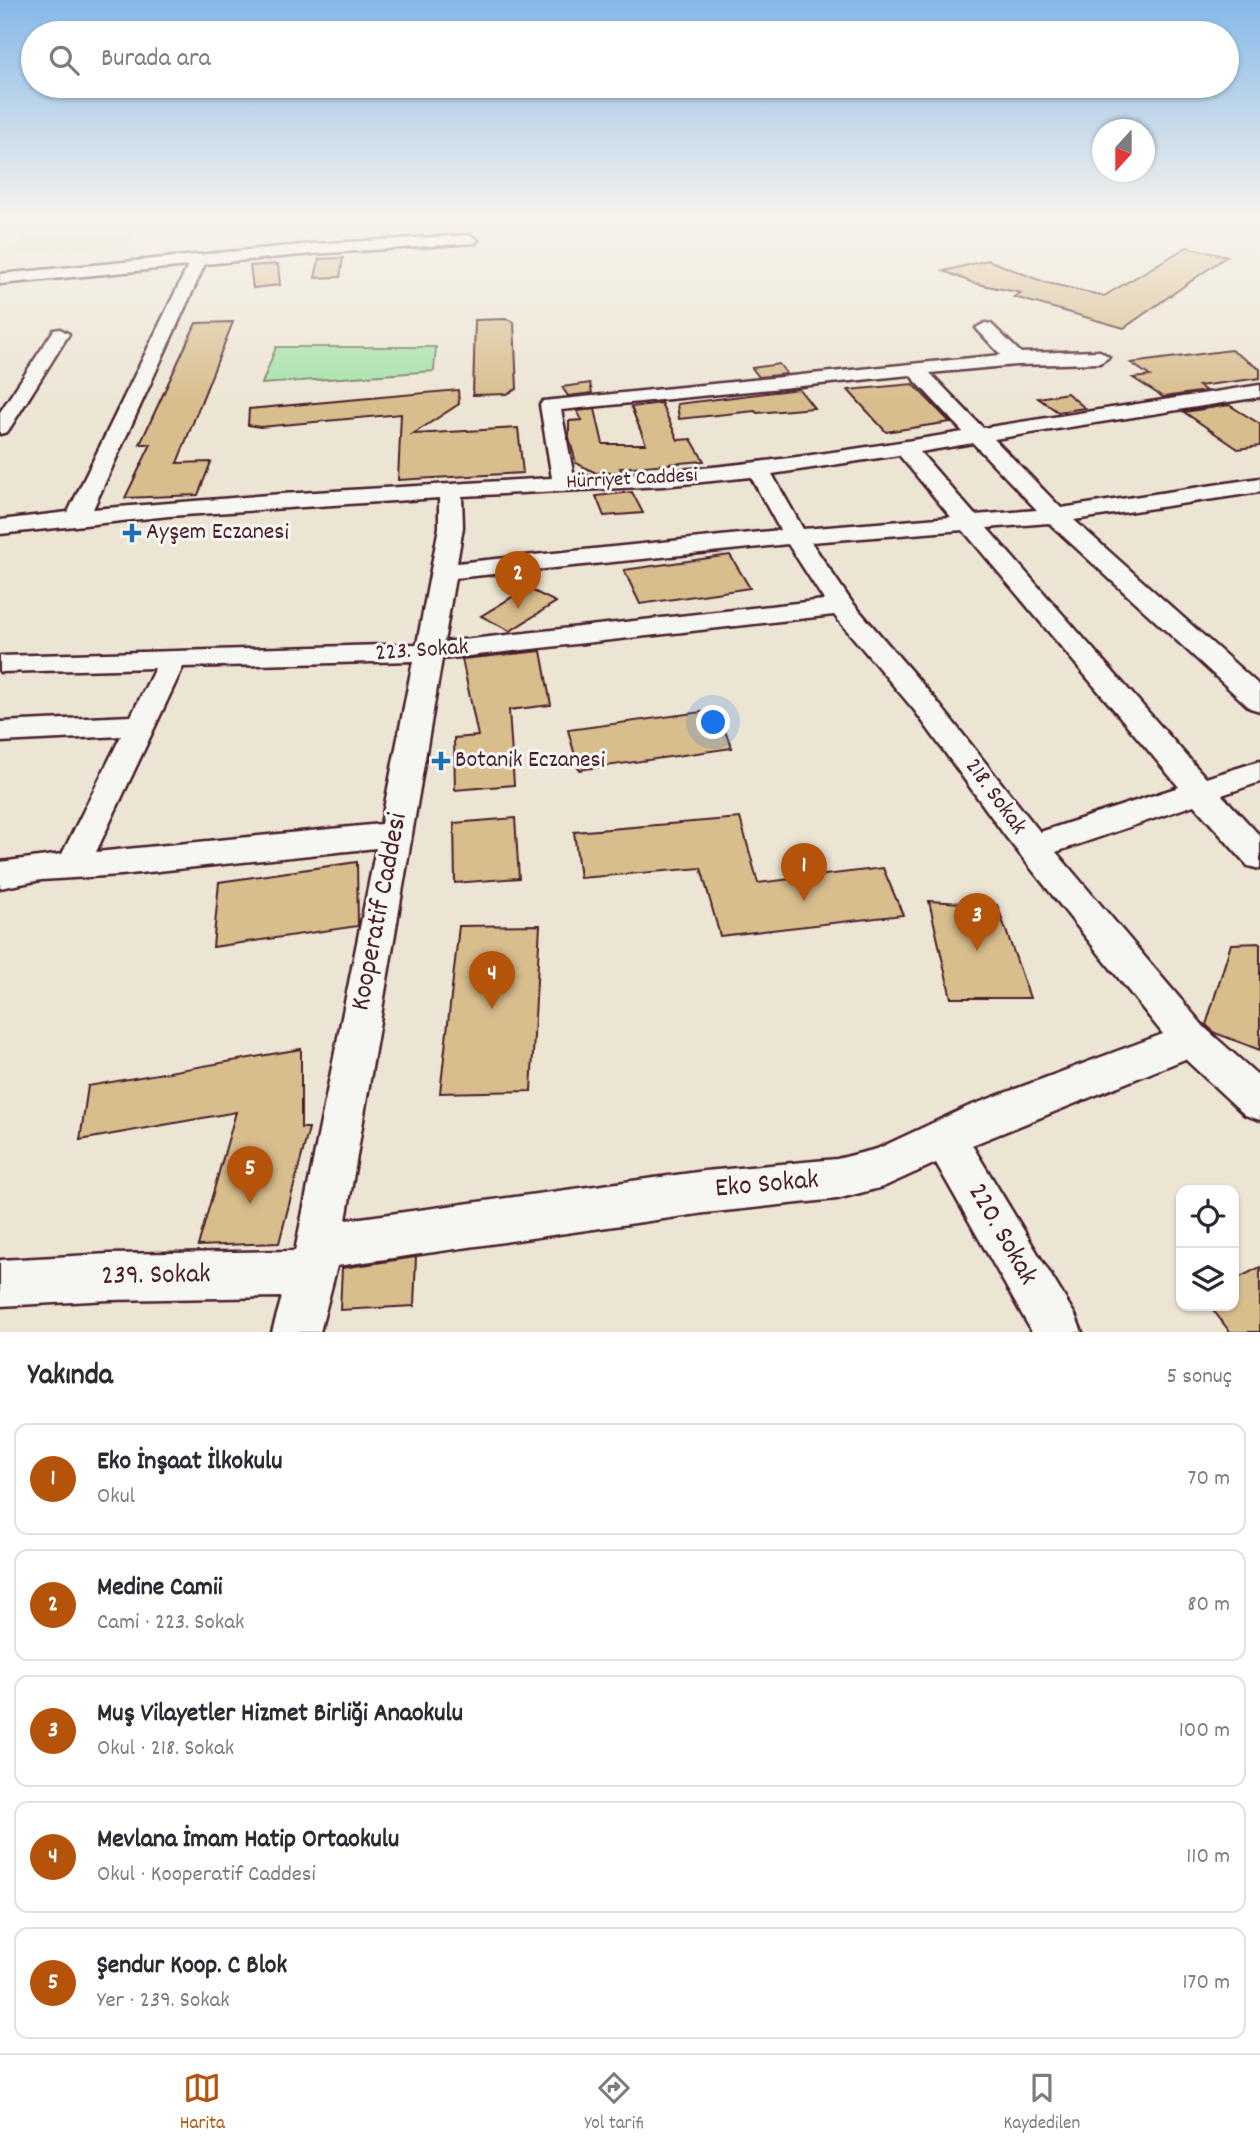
<!DOCTYPE html>
<html lang="tr">
<meta charset="utf-8">
<style>
body{margin:0;font-family:Dekko,sans-serif;background:#f7f7f7;color:#2b2b33}
.controls{position:absolute;right:21px;bottom:21px;display:grid;overflow:hidden;border-radius:14px;box-shadow:0 2px 5px #0004}
.controls button{width:63px;height:63px;display:grid;place-items:center;padding:0;border:0;border-bottom:2px solid #e1e1e2;background:#fff;color:#2b2b33;font:35px sans-serif}
.compass{position:absolute;left:1092px;top:119px;width:63px;height:63px;border-radius:50%;background:#fff;box-shadow:0 2px 5px #0004;rotate:201deg}
.you{position:absolute;left:714px;top:723px;width:24px;height:24px;margin:-18px;border:5px solid #fff;border-radius:50%;background:#1a73e8;box-shadow:0 0 0 10px #1a73e833}
.badge{display:grid;place-items:center;width:46px;height:46px;border-radius:50%;background:#b45309;color:#fff;font-size:23px;font-weight:700}
.pin{position:absolute;translate:-50% -58px;filter:drop-shadow(0 2px 4px #0008)}
.pin::after{content:'';position:absolute;top:37px;width:24px;height:21px;background:inherit;clip-path:polygon(0 0,100% 0,50% 100%)}
.list{margin:0;padding:0;list-style:none}
h2{display:flex;justify-content:space-between;align-items:center;height:91px;margin:0;padding:0 28px;font-size:30px}
h2 small{font-size:23px;font-weight:400;color:#7c7c81}
.list li{display:grid;grid-template-columns:46px 1fr auto;gap:21px;align-items:center;box-sizing:border-box;height:112px;margin:0 14px 14px;padding:0 14px;border:2px solid #e1e1e2;border-radius:14px}
.list b{display:block;font-size:26px;white-space:nowrap}
.list p{margin:0;font-size:23px;white-space:nowrap;color:#7c7c81}
.list em{font-size:23px;font-style:normal;color:#7c7c81}
.icon{flex:none;width:38px;height:38px;fill:none;stroke:currentColor;stroke-width:2;stroke-linecap:round;stroke-linejoin:round}
.map{position:relative;flex:none;width:1260px;height:1332px;overflow:hidden}
.search{position:absolute;background:#fff;box-shadow:0 2px 5px #0004;left:21px;right:21px;top:21px;height:77px;display:flex;align-items:center;gap:18px;box-sizing:border-box;padding:0 24px;border-radius:38px;color:#7c7c81;font-size:26px}
.sheet{height:721px;background:#fff}
nav{display:flex;justify-content:space-around;align-items:center;box-sizing:border-box;height:98px;border-top:2px solid #e1e1e2;background:#fff;font-size:19px;color:#7c7c81}
nav a{display:grid;justify-items:center;gap:4px}
nav .on{color:#b45309}
.map>svg:first-child{display:block}
.built{fill:#e7d9bf}
.green{fill:#a5e2a9;stroke:#78806a;stroke-width:2}
.building{fill:#d8bd8d;stroke:#4a1f2b;stroke-width:2}
.lines{fill:none;stroke-linecap:round;stroke-linejoin:round}
.minor-casing{stroke:#4a1f2b;stroke-width:5}
.minor{fill:#f6f6f2;fill-rule:evenodd}
.poi-dot{fill:#1f6fb2;stroke:#f6f6f2;stroke-width:2.5}
.labels{text-anchor:middle;dominant-baseline:central;stroke-width:6;stroke-linejoin:round;paint-order:stroke}
.far-street-label{font-size:21px;fill:#4a1f2b;stroke:#f6f6f2}
.poi-label{font-size:24px;fill:#4a1f2b;stroke:#f6f6f2;text-anchor:start}
.street-label{font-size:24px;fill:#4a1f2b;stroke:#f6f6f2}
.near-street-label{font-size:28px;fill:#4a1f2b;stroke:#f6f6f2}
</style>
<div class="map">
<svg width="1260" height="1332" viewBox="0 0 1260 1332">
<rect width="100%" height="100%" fill="#ede5d4"/>
<filter id="ink" filterUnits="userSpaceOnUse"><feTurbulence type="fractalNoise" baseFrequency=".0143" numOctaves="2"/><feDisplacementMap in="SourceGraphic" scale="14" xChannelSelector="R" yChannelSelector="G"/><feConvolveMatrix kernelMatrix="1 2 1 2 8 2 1 2 1" color-interpolation-filters="sRGB"/></filter>
<g filter="url(#ink)">
<path class="built" d="M140,216L128,247L11,254L33,221Z"/>
<path class="green" d="M276,347H436L434,371L262,384Z"/>
<g class="building">
<path d="M1187,247L1227,256L1124,328L1014,297L1021,293L973,283L944,271L988,260L1044,282L1104,296Z"/>
<path d="M343,258L340,277L315,278L319,259Z"/>
<path d="M278,264L280,285L253,288L250,266Z"/>
<path d="M507,319L514,322L517,389L507,394L473,395L475,320Z"/>
<path d="M233,322L177,463L211,462L198,495L125,498L151,444H140L196,323Z"/>
<path d="M1231,350L1260,369V378L1199,386L1206,391L1163,397L1133,378L1150,376L1131,363Z"/>
<path d="M779,364L787,374L759,377L752,368Z"/>
<path d="M590,383L592,393L568,396L562,387Z"/>
<path d="M913,384L950,422L886,432L848,390Z"/>
<path d="M799,389L814,408L757,413L755,411L679,419L677,404Z"/>
<path d="M458,390L459,404L413,434L518,428L523,473L398,480L401,414L260,427L248,425L249,409Z"/>
<path d="M1067,393L1085,408L1058,412L1038,398Z"/>
<path d="M661,403L678,440L691,439L704,461L620,468L622,472L596,473L576,463L569,437V421L582,420L577,411L595,409L603,444H646L631,407Z"/>
<path d="M1229,405L1260,424V446L1238,449L1184,412Z"/>
<path d="M632,492L643,513L604,516L596,496Z"/>
<path d="M730,555L750,588L640,604L624,570Z"/>
<path d="M527,588L556,602L510,631L481,616Z"/>
<path d="M541,651L551,705L509,710L514,785L455,790L454,738L478,736L462,659Z"/>
<path d="M716,710L732,748L579,770L568,730Z"/>
<path d="M515,818L519,878L455,883L454,823Z"/>
<path d="M740,818L758,883L883,868L903,915L720,936L701,868L580,878L574,832Z"/>
<path d="M357,862L358,926L213,947L219,882Z"/>
<path d="M929,901L997,905L1030,998H951Z"/>
<path d="M540,925L531,1091L440,1093L459,926Z"/>
<path d="M1260,943V1050L1215,1033L1206,1025L1231,944Z"/>
<path d="M301,1049V1128H309L279,1243L198,1246L236,1112L80,1140L88,1086Z"/>
<path d="M416,1257L414,1306L340,1310L342,1268Z"/>
<path d="M1260,1267V1332H1230L1210,1306H1234V1280Z"/>
</g>
<g class="lines">
<g class="minor-casing">
<g id="minor">
<path d="M470,235L478,240L475,243L312,254L205,264L93,509L282,494L552,478L540,405L543,401L1001,355L976,328L985,323L991,324L1021,353L1100,351L1109,357L1100,363L1016,365L930,373L983,428L1260,385V397L994,439L1061,508L1260,478V492L1074,520L1260,686V711L1250,708L1049,523L987,528L1206,778L1260,761V782L1222,795L1260,836V869L1248,866L1194,805L1056,852L1205,1028L1260,1077V1120L1245,1115L1185,1059L972,1145L1075,1315L1082,1332H1032L936,1163L883,1187L837,1199L705,1213L337,1266L320,1332H272L282,1297L109,1300L0,1306V1260L109,1254L295,1251L376,848L121,875L41,880L0,888V862L62,854L121,736L0,742V722L131,716L155,668L0,672V656L417,644L439,527V498L169,516L0,534V520L68,512L188,266L0,284V274L312,244ZM910,375L963,432C835,453 705,472 574,477L561,410ZM973,443L1037,510L975,515L920,452ZM899,455L951,517L803,529L772,474ZM751,477L780,530L457,563L463,527L462,496L663,486ZM963,530L1179,787L1040,832L935,699L851,601L811,542ZM788,544L824,600L444,642L455,578ZM834,615L915,711L1006,837L1163,1034L967,1107L877,1149L837,1159L705,1171L346,1220L442,659ZM413,661L381,824L96,852L183,667Z"/>
<path d="M60,329L69,334L10,428L7,432L0,434V412L54,330Z"/>
</g>
</g>
<use href="#minor" class="minor"/>
</g>
</g>
<linearGradient id="sky" x2="0" y2="1"><stop stop-color="#85b8e9"/><stop offset="0.54" stop-color="#f7f3ec"/><stop offset="1" stop-color="#f7f3ec" stop-opacity="0"/></linearGradient>
<rect width="1260" height="402" fill="url(#sky)"/>
<g class="poi-dot">
<path d="M128.5 522.5h7v7h7v7h-7v7h-7v-7h-7v-7h7z"/>
<path d="M437.5 750.5h7v7h7v7h-7v7h-7v-7h-7v-7h7z"/>
</g>
<g class="labels">
<g class="far-street-label">
<text transform="translate(632 480) rotate(-3)">Hürriyet Caddesi</text>
</g>
<g class="poi-label">
<text x="146" y="533">Ayşem Eczanesi</text>
<text x="455" y="761">Botanik Eczanesi</text>
</g>
<g class="street-label">
<text transform="translate(422 651) rotate(-4)">223. Sokak</text>
<text transform="translate(995 797) rotate(54)">218. Sokak</text>
</g>
<g class="near-street-label">
<text transform="translate(381 912) rotate(-79)">Kooperatif Caddesi</text>
<text transform="translate(767 1186) rotate(-5)">Eko Sokak</text>
<text transform="translate(1001 1235) rotate(60)">220. Sokak</text>
<text transform="translate(156 1277) rotate(-1)">239. Sokak</text>
</g>
</g>
</svg>
<div class="controls">
<button><svg class="icon" aria-label="locate" viewBox="0 0 24 24"><circle cx="12" cy="12" r="6"/><path d="M12 2v4M12 18v4M2 12h4M18 12h4"/></svg></button>
<button><svg class="icon" aria-label="layers" viewBox="0 0 24 24"><path d="M12 4l9 5-9 5-9-5zM3 14l9 5 9-5"/></svg></button>
</div>
<svg class="compass" viewBox="-18 -18 36 36"><path d="M0-13l5 13h-10z" fill="#e53935"/><path d="M0 13l5-13h-10z" fill="#7c7c81"/></svg>
<div class="you"></div>
<div class="pin badge" style="left:804px;top:901px">1</div>
<div class="pin badge" style="left:518px;top:609px">2</div>
<div class="pin badge" style="left:977px;top:951px">3</div>
<div class="pin badge" style="left:492px;top:1009px">4</div>
<div class="pin badge" style="left:250px;top:1204px">5</div>
<div class="search"><svg class="icon" aria-label="search" viewBox="0 0 24 24"><circle cx="10" cy="10" r="6"/><path d="M15 15l6 6"/></svg>Burada ara</div>
</div>
<section class="sheet">
<h2>Yakında<small>5 sonuç</small></h2>
<ul class="list">
<li><span class="badge">1</span><div><b>Eko İnşaat İlkokulu</b><p>Okul</p></div><em>70 m</em></li>
<li><span class="badge">2</span><div><b>Medine Camii</b><p>Cami · 223. Sokak</p></div><em>80 m</em></li>
<li><span class="badge">3</span><div><b>Muş Vilayetler Hizmet Birliği Anaokulu</b><p>Okul · 218. Sokak</p></div><em>100 m</em></li>
<li><span class="badge">4</span><div><b>Mevlana İmam Hatip Ortaokulu</b><p>Okul · Kooperatif Caddesi</p></div><em>110 m</em></li>
<li><span class="badge">5</span><div><b>Şendur Koop. C Blok</b><p>Yer · 239. Sokak</p></div><em>170 m</em></li>
</ul>
</section>
<nav>
<a class="on"><svg class="icon" aria-label="map" viewBox="0 0 24 24"><path d="M3 6l6-2 6 2 6-2v14l-6 2-6-2-6 2zM9 4v14M15 6v14"/></svg>Harita</a>
<a><svg class="icon" aria-label="directions" viewBox="0 0 24 24"><path d="M12 3l9 9-9 9-9-9zM9 14v-3h6M13 9l2 2-2 2"/></svg>Yol tarifi</a>
<a><svg class="icon" aria-label="saved" viewBox="0 0 24 24"><path d="M7 4h10v16l-5-4-5 4z"/></svg>Kaydedilen</a>
</nav>
